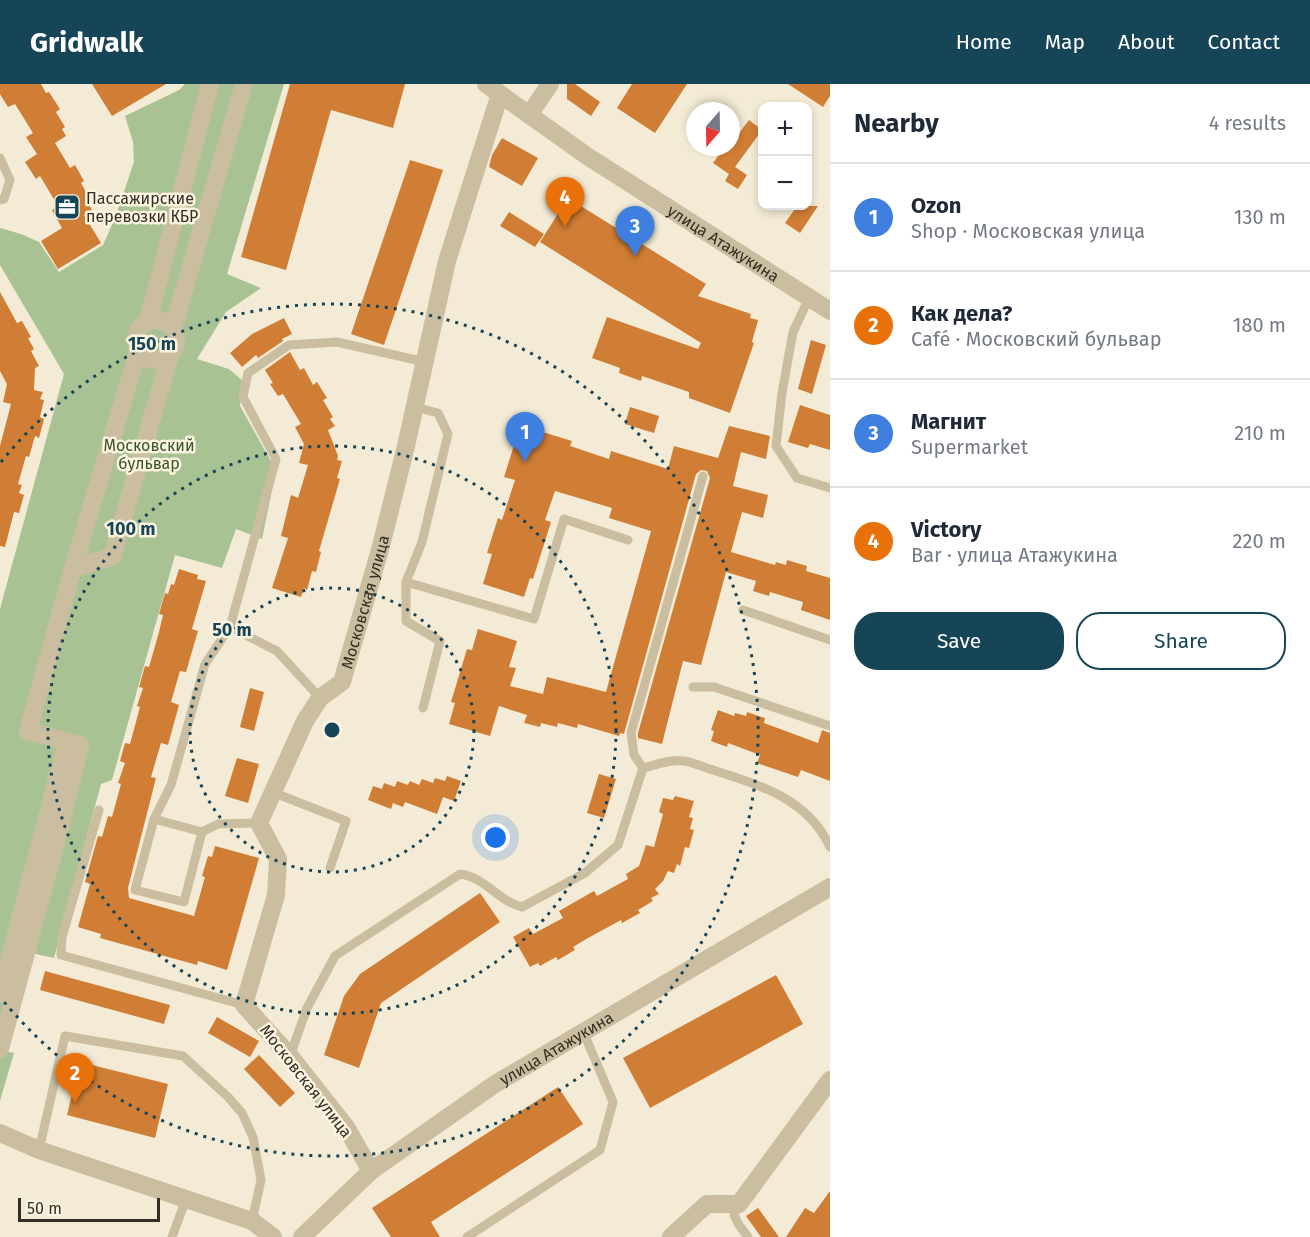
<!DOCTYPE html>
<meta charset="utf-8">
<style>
body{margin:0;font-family:"Fira Sans",sans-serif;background:#f6f6f7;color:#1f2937}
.controls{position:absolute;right:18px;top:18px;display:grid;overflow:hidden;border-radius:12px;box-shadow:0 3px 9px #0003}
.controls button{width:54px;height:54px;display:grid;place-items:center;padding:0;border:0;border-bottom:2px solid #e0e1e3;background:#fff;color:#1f2937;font:30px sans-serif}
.compass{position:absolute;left:686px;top:18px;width:54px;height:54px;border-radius:50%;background:#fff;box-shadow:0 3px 9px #0003;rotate:200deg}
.scale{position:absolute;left:18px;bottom:15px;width:142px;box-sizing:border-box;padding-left:6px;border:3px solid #342d24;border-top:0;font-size:16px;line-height:21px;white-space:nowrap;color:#342d24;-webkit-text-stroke:4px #faf4e1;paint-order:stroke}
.you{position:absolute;left:496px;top:754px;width:21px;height:21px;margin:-15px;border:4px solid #fff;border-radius:50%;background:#1a73e8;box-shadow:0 0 0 9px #1a73e833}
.badge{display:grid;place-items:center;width:39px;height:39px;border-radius:50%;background:#174558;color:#fff;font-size:20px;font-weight:700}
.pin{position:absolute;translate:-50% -50px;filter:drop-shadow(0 2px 3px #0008)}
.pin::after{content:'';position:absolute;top:32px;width:21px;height:18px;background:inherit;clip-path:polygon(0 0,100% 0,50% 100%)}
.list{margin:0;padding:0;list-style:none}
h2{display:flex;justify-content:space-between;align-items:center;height:78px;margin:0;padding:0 24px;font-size:26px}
h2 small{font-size:20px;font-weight:400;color:#747a83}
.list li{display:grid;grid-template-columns:39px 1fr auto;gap:18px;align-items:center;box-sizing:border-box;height:108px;padding:0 24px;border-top:2px solid #e0e1e3}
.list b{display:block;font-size:22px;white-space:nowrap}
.list p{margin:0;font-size:20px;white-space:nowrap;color:#747a83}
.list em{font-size:20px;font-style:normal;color:#747a83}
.actions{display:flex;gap:12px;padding:18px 24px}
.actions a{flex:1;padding:14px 0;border:2px solid #174558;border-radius:24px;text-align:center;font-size:21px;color:#174558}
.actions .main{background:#174558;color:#fff}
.map{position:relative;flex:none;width:830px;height:1153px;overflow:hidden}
header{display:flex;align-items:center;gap:36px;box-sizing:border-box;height:84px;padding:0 30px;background:#174558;color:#fff}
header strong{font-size:28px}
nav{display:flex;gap:33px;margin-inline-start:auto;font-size:21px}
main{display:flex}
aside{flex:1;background:#fff}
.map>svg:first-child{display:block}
.green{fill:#a8c294}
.building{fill:#d07e35}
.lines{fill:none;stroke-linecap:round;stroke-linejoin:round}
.lane{stroke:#cbbea0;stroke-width:9}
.street{stroke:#cbbea0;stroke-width:18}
.ring{fill:none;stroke:#174558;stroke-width:3;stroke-dasharray:3 6}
.labels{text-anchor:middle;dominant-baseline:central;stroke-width:5;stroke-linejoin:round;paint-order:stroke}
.poi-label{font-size:16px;fill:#342d24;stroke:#faf4e1;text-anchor:start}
.street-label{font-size:16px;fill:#342d24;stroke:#faf4e1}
.park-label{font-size:16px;fill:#395426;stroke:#faf4e1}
.centre{fill:#174558;stroke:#faf4e1;stroke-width:3}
.ring-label{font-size:18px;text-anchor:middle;font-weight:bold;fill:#174558;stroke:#faf4e1;stroke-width:5;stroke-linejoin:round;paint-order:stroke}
</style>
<header>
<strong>Gridwalk</strong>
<nav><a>Home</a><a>Map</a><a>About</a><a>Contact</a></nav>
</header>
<main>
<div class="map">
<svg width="830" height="1153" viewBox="0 0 830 1153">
<rect width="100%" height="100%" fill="#f3ebd5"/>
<path class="green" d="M185,0H284L227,190L261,204L226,228L197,275L229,285L243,297L240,322L276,386L262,455L236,445L222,484L175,471L112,696L101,700L54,874L31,869L5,967L14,969L0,1017V525L64,290L0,181V144L21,150L39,158L59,188L103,161L115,134L134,78L133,58L125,32L179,6Z"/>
<g class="building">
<path d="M0,0H41L46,9L49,8L60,25L56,28L65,43L62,45L66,52L55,59L70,84L75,81L84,97L81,99L91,117L88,119L92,126L84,131L101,159L58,185L41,157L62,144L52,126L58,122L40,92L36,95L25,78L37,70L26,53L33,49L15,20L8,23L0,10Z"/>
<path d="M92,0H166L112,32Z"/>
<path d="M290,0H405L393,44L331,26L286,186L241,173Z"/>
<path d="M567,0H575L600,18L591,32L567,15Z"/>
<path d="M632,0H687L655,49L617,24Z"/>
<path d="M788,0H830V12L823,23Z"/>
<path d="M749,36L762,46L735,83L747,91L738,105L725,97L729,90L713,79L723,65L726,67L731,63V60Z"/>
<path d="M502,54L538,74L522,102L489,83L492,71Z"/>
<path d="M410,76L443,86L384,261L351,250Z"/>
<path d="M568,114L706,200L698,212L751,230L750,234L758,236L752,258L754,259L730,329L689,314V308L642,292L641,297L619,289L620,284L592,274L607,233L698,265L701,259L540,158Z"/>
<path d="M797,122H818L800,149L785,139Z"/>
<path d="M509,128L544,150L535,163L500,142Z"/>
<path d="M0,208L17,239L22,237L31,253L28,254L34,265L31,267L39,282L35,284L34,306L43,308L40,315L44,316L40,333L44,335L39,354L35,352L29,373L26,372L18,400L22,401L19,409L24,411L19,429L14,428L5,463L0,462V362L11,320L3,318L7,300L0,287Z"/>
<path d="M284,234L292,250L282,255L283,257L258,274L256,271L242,283L230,269L252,250Z"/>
<path d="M811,256L826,261L812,310L798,305Z"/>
<path d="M290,268L300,286L304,284L313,301L317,298L327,314L323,316L333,333L330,335L335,342L328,346L338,372L337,376L342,377L337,394L340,395L319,467L321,468L316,488L312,487L307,506L304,504L301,513L272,504L288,454L281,452L291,411L298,414L308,381L299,379L304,360L295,343L301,340L283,310L278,312L270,300L273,299L265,286Z"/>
<path d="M800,321L830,331V366L810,360L808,364L788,358Z"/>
<path d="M630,323L659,332L654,349L625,340Z"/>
<path d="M729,342L770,352L766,375L741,368L733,402L768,411L763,434L742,428L731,468L775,481L776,478L786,481L787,476L807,482L806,487L830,494V536L801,526L803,518L770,508L769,512L753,507L756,497L726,488L701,581L683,577L662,660L638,654V649L710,394L707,387L701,386L696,390L624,650L620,649L619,652L578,640L577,644L558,639L557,643L541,639L540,643L524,639L527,631L499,622L490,652L449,640L455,619L451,618L467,565L472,566L478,545L517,557L509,583L516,584L510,602L543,610L547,593L606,608L651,447L609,434L612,424L555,407L545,436L551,438L533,495L530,494L524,513L483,500L492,470L487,469L498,434L502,436L515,396L504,393L516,355L522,357L525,349L534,351L536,346L572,357L570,362L609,375L611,367L668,385L674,362L718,374Z"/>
<path d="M179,485L198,491L197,495L206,497L192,545L198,547L186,588L180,587L171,618L179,621L168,661L161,659L151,693L156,694L128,804L129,814L194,832L205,793L202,792L208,772L212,773L215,762L259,774L227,886L198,877L197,881L100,854L101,850L78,843L90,800L85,798L98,752L102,753L108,732L112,733L121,700L118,699L125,679L120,677L125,659L130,660L140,623L137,622L143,604L139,603L145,582L149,583L159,548L163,531L159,530L165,509L168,510L171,500L174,501Z"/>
<path d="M250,604L264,608L254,647L240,643Z"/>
<path d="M718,626L734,632L735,629L746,632L747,628L765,634L764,639L818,659L822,646L830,649V697L801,686L798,693L757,679L760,671L728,659L727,663L711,657L714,647L711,646Z"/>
<path d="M237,674L259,680L248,719L225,712Z"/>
<path d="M599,690L616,695L604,734L587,729Z"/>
<path d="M447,692L461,697L454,717L443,713L437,730L405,718L403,723L393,719L391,725L368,716L373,702L382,705L384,699L395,703L397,697L408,701L410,697L419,701L422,695L433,699L435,694L445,697Z"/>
<path d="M675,712L694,717L689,733L693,734L690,745L694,746L689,764L685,763L680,782L677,780L674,789L668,787L663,797L655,805L659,810L651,814L653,817L638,826L640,829L622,839L621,836L588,854L573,863L575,866L558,876L556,873L540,882L538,879L530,883L513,853L529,844L533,850L563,834L559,827L594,807L597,812L628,795L626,790L639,782L646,761L654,763L663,730L659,728L663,714L673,716Z"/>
<path d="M480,809L500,838L381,919L359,984L324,971L344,912L360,890Z"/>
<path d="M45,887L170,921L164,940L40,906Z"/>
<path d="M776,891L803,940L650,1024L623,974Z"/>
<path d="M217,933L259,957L250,973L208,949Z"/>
<path d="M259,971L295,1009L280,1023L244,985Z"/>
<path d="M80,978L168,1000L155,1054L67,1031Z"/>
<path d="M558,1003L583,1040L431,1138L440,1153H391L372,1124Z"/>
<path d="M830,1107V1153H786L805,1124L814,1129Z"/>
<path d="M758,1124L779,1153H761L746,1132Z"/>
</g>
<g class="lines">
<g class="lane">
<path d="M0,74L10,96L4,115L0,116"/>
<path d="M809,214L793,248L782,309L776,362L797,394L830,404"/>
<path d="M415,323L438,329L448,350L422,458L406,498V537L440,557L423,624"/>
<path d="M703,392L631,649L634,671L643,684C656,681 670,675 684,677C695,679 708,685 719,688C764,702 809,717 830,763"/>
<path d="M406,498L534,535L564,435L628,456"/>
<path d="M743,526L830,556"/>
<path d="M230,543L205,580L171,701L154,735L135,806L184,818L202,748L218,740L259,739"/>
<path d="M693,603H714L830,642"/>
<path d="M320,614L277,567L230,543L276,375L243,313L248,289L289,261L337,258L425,278"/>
<path d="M272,708L346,737L330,784"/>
<path d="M99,726L62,853L61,871L244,921"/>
<path d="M154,735L202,748"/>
<path d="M290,972L307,924L335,872L460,790C485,793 498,817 522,823L585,789L618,761L643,684"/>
<path d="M39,1066L65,952L183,972L228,1013L242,1029L253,1053L261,1096L252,1137"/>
<path d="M739,1120L734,1131L739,1141L748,1153"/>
<path d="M172,1153L186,1115"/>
<path d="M467,1153L600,1066L613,1018L583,947"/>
</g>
<g class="street">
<path id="s1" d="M486,0L587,72L830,227"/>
<path d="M529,31L550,0"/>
<circle cx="156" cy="256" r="20"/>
<path d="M148,237L210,0"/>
<path d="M173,244L244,0"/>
<path d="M73,484L112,473L170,271"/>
<path d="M0,910L67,658"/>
<path d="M0,965L60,744L80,661L28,647L73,484L138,267"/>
<path d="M0,1049L39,1066L252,1137L273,1153"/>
<path id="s2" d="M371,1087L346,1043L290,972L244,921L276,811L278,775L259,739L305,637L320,614L342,598L381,462L406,362L447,177L500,10"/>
<path id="s3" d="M302,1153L371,1087L495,1000L830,803"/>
<path d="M671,1153L707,1120H739L830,996"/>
</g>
</g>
<g class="ring">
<circle cx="332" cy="646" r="142"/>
<circle cx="332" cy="646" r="284"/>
<path d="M1 378A426 426 0 1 1 1 914"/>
</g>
<defs>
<g id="office-square" transform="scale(1.35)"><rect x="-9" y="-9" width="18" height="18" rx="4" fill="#174558" stroke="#faf4e1"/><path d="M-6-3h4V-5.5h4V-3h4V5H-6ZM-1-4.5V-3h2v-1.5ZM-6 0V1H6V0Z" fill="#fff"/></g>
</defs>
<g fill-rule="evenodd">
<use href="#office-square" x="67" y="123"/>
</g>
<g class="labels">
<g class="poi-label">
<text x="86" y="114">Пассажирские<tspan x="86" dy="18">перевозки КБР</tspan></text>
</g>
<g class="street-label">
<text stroke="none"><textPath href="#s1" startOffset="286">улица Атажукина</textPath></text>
<text stroke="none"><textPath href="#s2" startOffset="651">Московская улица</textPath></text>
<text stroke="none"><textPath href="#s3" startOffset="318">улица Атажукина</textPath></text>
<text transform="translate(306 997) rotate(52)">Московская улица</text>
</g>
<g class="park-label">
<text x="149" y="361">Московский<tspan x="149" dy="18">бульвар</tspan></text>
</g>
</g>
<circle cx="332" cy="646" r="9" class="centre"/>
<g class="ring-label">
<text x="152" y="266">150 m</text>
<text x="131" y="451">100 m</text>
<text x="232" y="552">50 m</text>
</g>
</svg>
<div class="controls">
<button>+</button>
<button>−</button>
</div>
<svg class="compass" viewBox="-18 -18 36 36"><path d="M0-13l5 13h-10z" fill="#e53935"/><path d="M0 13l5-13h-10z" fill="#747a83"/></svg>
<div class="scale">50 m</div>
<div class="you"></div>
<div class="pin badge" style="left:525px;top:378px;background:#3f7fe0">1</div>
<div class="pin badge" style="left:75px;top:1019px;background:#e8710a">2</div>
<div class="pin badge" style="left:635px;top:172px;background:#3f7fe0">3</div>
<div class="pin badge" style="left:565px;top:143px;background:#e8710a">4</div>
</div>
<aside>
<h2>Nearby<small>4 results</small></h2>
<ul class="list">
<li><span class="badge" style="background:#3f7fe0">1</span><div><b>Ozon</b><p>Shop · Московская улица</p></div><em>130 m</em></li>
<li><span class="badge" style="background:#e8710a">2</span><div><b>Как дела?</b><p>Café · Московский бульвар</p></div><em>180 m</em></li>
<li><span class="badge" style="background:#3f7fe0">3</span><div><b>Магнит</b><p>Supermarket</p></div><em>210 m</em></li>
<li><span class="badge" style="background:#e8710a">4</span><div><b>Victory</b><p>Bar · улица Атажукина</p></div><em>220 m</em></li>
</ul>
<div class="actions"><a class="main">Save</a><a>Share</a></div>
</aside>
</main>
